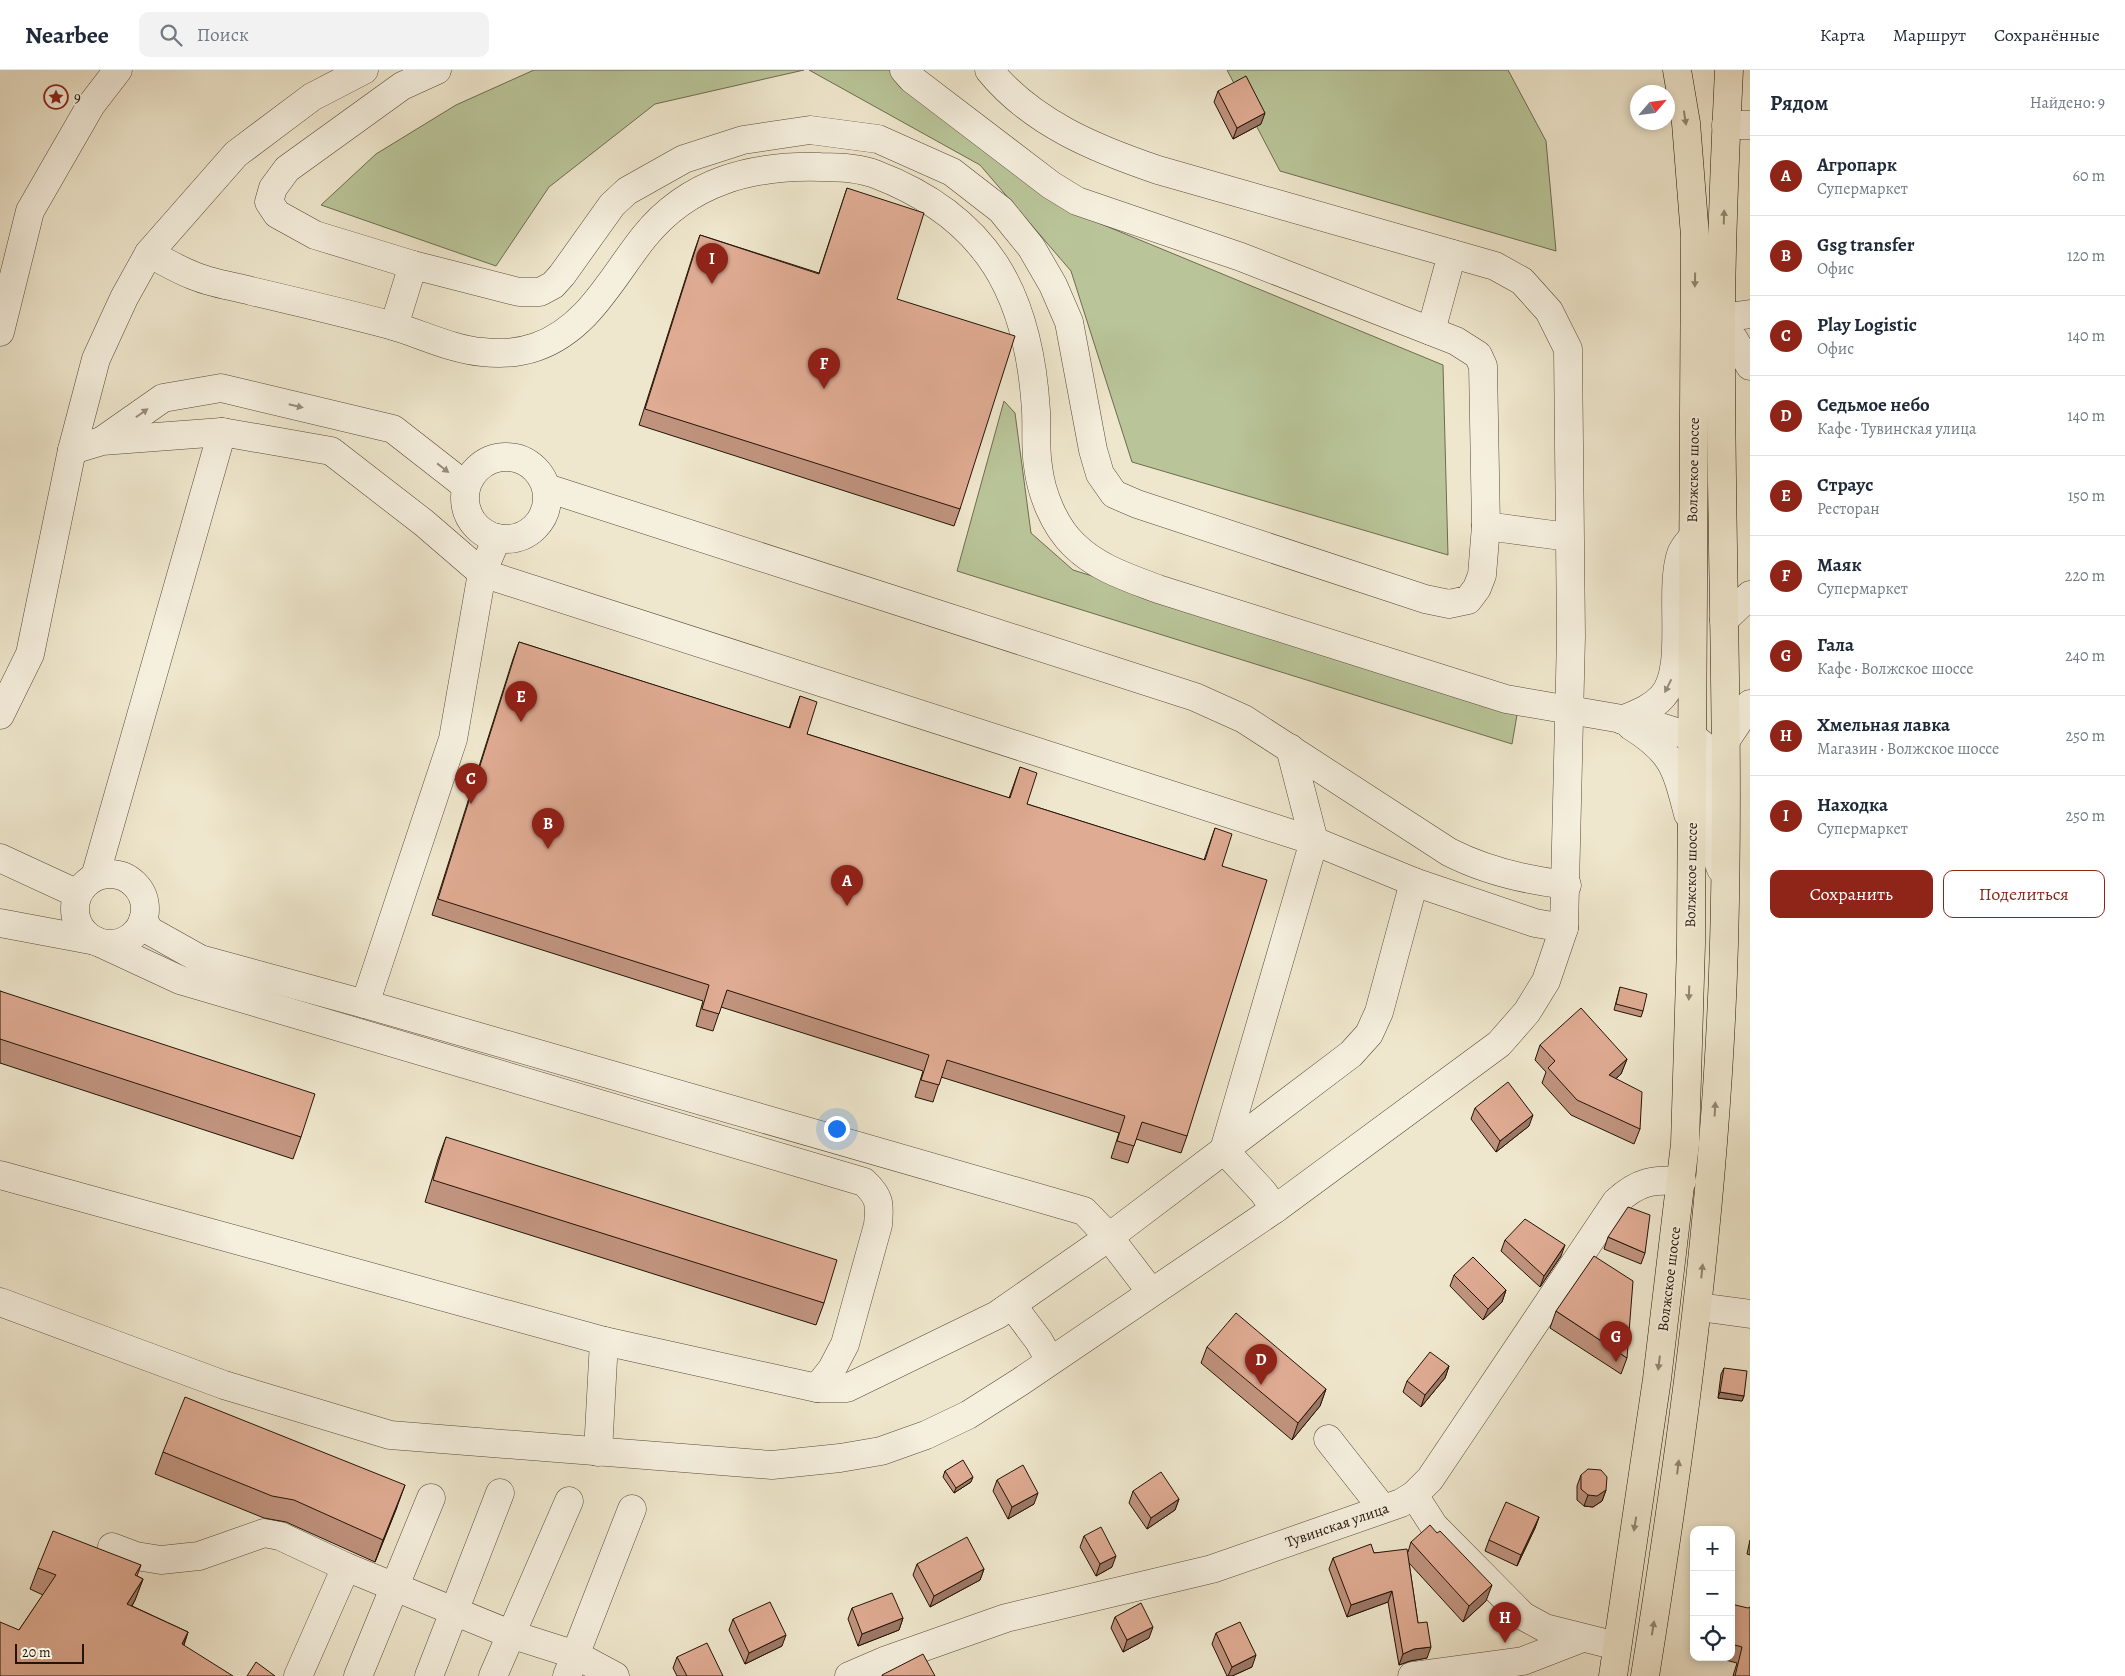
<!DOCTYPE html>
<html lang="ru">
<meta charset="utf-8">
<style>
body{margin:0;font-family:Alegreya,serif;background:#f2f2f3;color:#1f2937}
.controls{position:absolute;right:15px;bottom:15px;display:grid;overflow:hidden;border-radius:10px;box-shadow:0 2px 8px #0003}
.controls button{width:45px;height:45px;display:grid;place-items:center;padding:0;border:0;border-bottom:1px solid #e0e1e3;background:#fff;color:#1f2937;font:25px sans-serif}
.compass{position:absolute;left:1630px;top:15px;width:45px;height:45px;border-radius:50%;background:#fff;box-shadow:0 2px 8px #0003;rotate:62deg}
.scale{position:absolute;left:15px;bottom:12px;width:69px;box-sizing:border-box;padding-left:5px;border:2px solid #241406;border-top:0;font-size:14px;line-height:18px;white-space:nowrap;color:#241406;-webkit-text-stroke:4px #f5efde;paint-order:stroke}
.you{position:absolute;left:836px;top:1058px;width:18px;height:18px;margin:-12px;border:4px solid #fff;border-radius:50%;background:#1a73e8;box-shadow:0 0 0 8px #1a73e833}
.badge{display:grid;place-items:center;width:32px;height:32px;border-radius:50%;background:#8f2418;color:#fff;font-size:16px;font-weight:700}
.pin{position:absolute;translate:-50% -41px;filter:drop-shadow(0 1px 2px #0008)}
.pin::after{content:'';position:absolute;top:26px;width:18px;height:15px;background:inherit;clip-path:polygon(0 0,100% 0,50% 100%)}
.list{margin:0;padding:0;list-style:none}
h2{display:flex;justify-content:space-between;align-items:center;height:65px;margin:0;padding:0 20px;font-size:21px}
h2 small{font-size:16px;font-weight:400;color:#747a83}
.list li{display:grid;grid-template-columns:32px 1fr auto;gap:15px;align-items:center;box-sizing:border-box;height:80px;padding:0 20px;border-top:1px solid #e0e1e3}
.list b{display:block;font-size:19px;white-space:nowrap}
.list p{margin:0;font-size:16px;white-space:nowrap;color:#747a83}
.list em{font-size:16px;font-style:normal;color:#747a83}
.actions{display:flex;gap:10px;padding:15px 20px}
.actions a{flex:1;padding:11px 0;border:1px solid #8f2418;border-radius:10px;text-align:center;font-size:18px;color:#8f2418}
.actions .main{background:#8f2418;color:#fff}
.icon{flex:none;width:28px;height:28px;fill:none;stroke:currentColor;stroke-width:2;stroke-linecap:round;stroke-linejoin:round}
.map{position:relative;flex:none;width:1750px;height:1606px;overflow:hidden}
header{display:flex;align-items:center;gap:30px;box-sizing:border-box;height:70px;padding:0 25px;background:#fff;border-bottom:1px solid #e0e1e3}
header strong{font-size:24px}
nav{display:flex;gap:28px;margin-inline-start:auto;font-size:18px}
.search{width:350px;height:45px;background:#f2f2f3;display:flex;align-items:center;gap:12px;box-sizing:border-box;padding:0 18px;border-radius:10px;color:#747a83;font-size:19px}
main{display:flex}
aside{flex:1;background:#fff}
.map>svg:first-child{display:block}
.green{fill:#b9c599;stroke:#6e6c50}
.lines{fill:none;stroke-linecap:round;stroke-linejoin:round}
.minor-casing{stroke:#574938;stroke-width:29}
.major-casing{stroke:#241406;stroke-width:29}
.minor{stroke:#f5efde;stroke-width:28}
.major{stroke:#efe7cd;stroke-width:28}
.wall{fill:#c0937e;stroke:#241406}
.shaded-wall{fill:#9c7867;stroke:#241406}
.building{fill:#dfab93;stroke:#241406}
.oneway{fill:#948873}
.oneway2{fill:#978c7d}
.labels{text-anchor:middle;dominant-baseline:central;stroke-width:4;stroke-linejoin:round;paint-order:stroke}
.poi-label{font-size:15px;fill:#241406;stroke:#f5efde;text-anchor:start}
.street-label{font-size:15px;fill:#241406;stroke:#f5efde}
</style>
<header>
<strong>Nearbee</strong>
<div class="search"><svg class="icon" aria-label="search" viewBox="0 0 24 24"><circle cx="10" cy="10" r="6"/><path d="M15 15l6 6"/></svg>Поиск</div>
<nav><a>Карта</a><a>Маршрут</a><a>Сохранённые</a></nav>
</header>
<main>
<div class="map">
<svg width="1750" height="1606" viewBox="0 0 1750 1606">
<rect width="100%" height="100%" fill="#efe7cd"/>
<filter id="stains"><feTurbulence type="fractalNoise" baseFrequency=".004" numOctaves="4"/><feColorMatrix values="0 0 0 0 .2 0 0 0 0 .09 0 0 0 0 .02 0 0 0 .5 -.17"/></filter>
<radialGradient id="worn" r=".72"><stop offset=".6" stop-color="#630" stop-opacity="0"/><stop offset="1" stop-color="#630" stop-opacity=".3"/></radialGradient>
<g class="green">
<path d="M534,0H804L655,34L549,117L496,196L321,135L376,84L456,35Z"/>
<path d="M809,0H909L1089,149L1443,295L1448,485L1132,392L1071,201L980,95Z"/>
<path d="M1227,0H1508L1546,71L1556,181L1280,101Z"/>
<path d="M1004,331L1015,343L1031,463L1073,500L1518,639L1512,674L957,501Z"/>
</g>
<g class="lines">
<g class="minor-casing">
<g id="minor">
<path d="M437,0L402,16L287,99L273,118L269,132L277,144L315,165L413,195L519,222H540L553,215L562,205L612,135L627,121L684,89L743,70L810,60L878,69L952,102L1001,140L1031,177L1053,215L1069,252L1093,380L1100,404L1114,424L1137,434L1425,529L1449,534L1468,530L1477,518L1482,505L1486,456L1483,296L1478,285L1456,271L1241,187L1077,131L1051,115L912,9L904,0"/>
<path d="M1726,55H1750"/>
<path d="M149,183C163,191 177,199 192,205C210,213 232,216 251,221C298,232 344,243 390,255C419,263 453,280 482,282C499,284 519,283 536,277C588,259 612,207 644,167C689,111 752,95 821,97C838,97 859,98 875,104C988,147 1029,224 1036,341C1037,359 1035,378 1038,396C1041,423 1054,456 1074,475C1097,498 1129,508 1158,519L1506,629L1651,654L1693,667L1704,676L1711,694L1710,752L1715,783L1721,799"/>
<path d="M1750,244L1721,248L1750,296"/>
<path d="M394,256L413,195"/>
<path d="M1431,261L1452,184"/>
<path d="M0,262L30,141L91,35L118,0"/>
<path d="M103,370L163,328L221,318L393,359L466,416"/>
<path d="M72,380L102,371L222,362L331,381L424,453L482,503L1314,771L1414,812"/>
<circle cx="506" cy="428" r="41"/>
<path d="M547,418L1195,627L1244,649L1449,782C1486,801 1525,810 1567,815"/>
<path d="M1486,456L1569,467"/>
<path d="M1724,550L1750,525"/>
<path d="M0,645L30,584L72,380L96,289L124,228L149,183L236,84L312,27L364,0"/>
<path d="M1622,650C1636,644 1651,639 1662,627C1688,599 1668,523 1681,484C1683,478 1688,473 1692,468"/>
<path d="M1631,656C1673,682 1676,698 1688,744"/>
<path d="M1726,670L1750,634"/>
<path d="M0,788L78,824"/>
<circle cx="110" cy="839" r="35"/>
<path d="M95,807L222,362"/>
<path d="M143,850L150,861L200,889L365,934L453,669L482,503L497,468"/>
<path d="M0,853L96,871L180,910L864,1112C880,1127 880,1134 878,1155L845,1274L832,1299L817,1318"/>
<path d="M365,934L1084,1141L1109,1167L1351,984L1369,964L1379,942L1414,812L1535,853L1564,858"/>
<path d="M0,1105L604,1271"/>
<path d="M1275,1139L1263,1122L1224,1080L1314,771L1290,678"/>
<path d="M0,1232L224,1315L390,1365L772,1395L840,1388L881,1381L926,1365L968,1345L1020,1312L1275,1139L1499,974L1527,942L1546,911L1564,858L1571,566L1568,279L1549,241L1522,211L1495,196L1158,100C1096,79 1032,53 989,0"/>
<path d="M1012,1235L1039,1271L1050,1291"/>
<path d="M1699,1237L1750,1244"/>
<path d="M1328,1369L1383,1439"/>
<path d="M598,1382L604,1271L817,1318H847L997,1245L1109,1167L1151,1222"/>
<path d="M1414,1425L1434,1456L1523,1546L1545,1558L1617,1576"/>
<path d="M112,1477L136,1486L161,1490L199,1486L264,1463L280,1466L346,1497L510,1564L576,1585L615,1606"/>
<path d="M298,1606L346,1497"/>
<path d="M358,1606L431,1428"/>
<path d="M429,1606L500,1423"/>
<path d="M493,1606L569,1431"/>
<path d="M567,1606L632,1439"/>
<path d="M849,1606L884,1591L1006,1548L1212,1499L1401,1433L1414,1425L1430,1409L1616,1132C1638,1111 1654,1109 1682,1111"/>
<path d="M1412,1606L1523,1591L1580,1569"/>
</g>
</g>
<g class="major-casing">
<g id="major">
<path d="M1613,1606L1657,1309L1685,1074L1691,874L1695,166L1686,53L1677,0"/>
<path d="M1645,1606C1684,1363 1717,1120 1724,874C1730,666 1720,459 1721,251C1721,167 1725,83 1729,0"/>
</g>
</g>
<use href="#minor" class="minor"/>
<use href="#major" class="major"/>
</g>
<g class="wall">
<path d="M1218,21L1261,54L1233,69L1214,32Z"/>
<path d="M847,118L897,229L960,439L954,456L639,355L694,182L700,165L819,203Z"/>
<path d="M519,572L789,658L800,626L807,664L1009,728L1020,697L1027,734L1204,790L1215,758L1222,796L1187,1066L1181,1083L1136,1069L1128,1093L1111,1088L1119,1063L941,1007L933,1032L915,1027L923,1001L721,937L713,961L696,956L703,931L432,845L513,589Z"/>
<path d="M1620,917L1643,941L1641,947L1614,940Z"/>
<path d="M0,921L301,1067L293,1089L0,993Z"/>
<path d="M1540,975L1627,989L1621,1004L1616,1009L1640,1059L1634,1074L1571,1045L1542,1013L1546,1002L1535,990Z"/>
<path d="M1475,1038L1529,1056L1496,1082L1471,1049Z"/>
<path d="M446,1067L824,1233L816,1255L425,1132L438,1089Z"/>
<path d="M1608,1167L1645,1183L1641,1194L1604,1179Z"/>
<path d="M1505,1170L1561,1186L1540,1217L1501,1181Z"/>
<path d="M1454,1205L1506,1220L1502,1232L1483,1250L1450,1216Z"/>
<path d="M1556,1241L1627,1288L1621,1304L1550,1258Z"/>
<path d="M1207,1277L1326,1319L1320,1336L1292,1370L1201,1293Z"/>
<path d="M1449,1296L1445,1308L1421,1337L1403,1322L1407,1311Z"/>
<path d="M1724,1298L1744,1326L1742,1331L1718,1328L1721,1304Z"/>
<path d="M163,1382L397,1437L375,1492L286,1452L264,1448L155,1404Z"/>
<path d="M945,1401L971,1412L954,1423L943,1407Z"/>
<path d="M1581,1405L1606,1420L1602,1431L1593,1437L1584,1436L1577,1430V1416Z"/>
<path d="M997,1410L1034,1434L1008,1449L993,1421Z"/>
<path d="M1133,1421L1179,1429L1175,1440L1147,1459L1129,1433Z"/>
<path d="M1539,1447L1535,1458L1517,1496L1485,1481L1489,1470Z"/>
<path d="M1084,1466L1112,1497L1096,1506L1080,1477Z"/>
<path d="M1750,1470V1485L1747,1484Z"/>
<path d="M1411,1472L1486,1531L1463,1552L1409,1493L1418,1553L1427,1588L1410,1591L1399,1595L1388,1532L1347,1547L1329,1499L1333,1488L1374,1483L1408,1482Z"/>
<path d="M917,1494L984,1499L980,1510L930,1537L913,1505Z"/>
<path d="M141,1495L137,1506L143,1509L135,1530L132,1536L188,1562L184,1575L19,1560L43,1525L30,1519L38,1498Z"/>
<path d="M1731,1534L1750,1606H1733L1737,1593L1714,1587H1731Z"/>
<path d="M852,1538L903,1548L899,1560L858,1576L848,1549Z"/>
<path d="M1115,1547L1149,1568L1123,1582L1111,1558Z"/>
<path d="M733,1549L782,1576L745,1594L729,1560Z"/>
<path d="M1216,1563L1252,1597L1232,1606H1227L1212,1574Z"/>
<path d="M677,1587L723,1606H677L673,1598Z"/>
</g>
<g class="shaded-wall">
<path d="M1265,43L1261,54L1233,69L1237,58Z"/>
<path d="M1627,989L1621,1004L1603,1020L1609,1005Z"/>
<path d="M1533,1045L1529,1056L1496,1082L1500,1071Z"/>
<path d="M1565,1175L1561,1186L1540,1217L1544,1206Z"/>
<path d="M1506,1220L1502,1232L1483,1250L1488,1239Z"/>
<path d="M1449,1296L1445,1308L1421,1337L1425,1325Z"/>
<path d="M1326,1319L1320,1336L1292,1370L1298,1353Z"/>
<path d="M1720,1322L1744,1326L1742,1331L1718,1328Z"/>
<path d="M973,1407L971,1412L954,1423L956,1418Z"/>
<path d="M405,1415L397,1437L375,1492L383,1470Z"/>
<path d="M1606,1420L1602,1431L1593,1437L1584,1436L1588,1425Z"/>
<path d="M1038,1423L1034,1434L1008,1449L1012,1437Z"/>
<path d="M1179,1429L1175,1440L1147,1459L1151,1448Z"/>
<path d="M1539,1447L1535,1458L1517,1496L1521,1485Z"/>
<path d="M1116,1486L1112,1497L1096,1506L1100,1494Z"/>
<path d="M984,1499L980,1510L930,1537L934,1526Z"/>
<path d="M143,1509L135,1530L120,1556L127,1534Z"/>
<path d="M1492,1515L1486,1531L1463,1552L1469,1536Z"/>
<path d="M1392,1521L1388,1532L1347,1547L1351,1535Z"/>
<path d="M903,1548L899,1560L858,1576L862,1564Z"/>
<path d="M1153,1557L1149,1568L1123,1582L1127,1570Z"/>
<path d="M188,1562L181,1583L182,1574Z"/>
<path d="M786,1565L782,1576L745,1594L749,1583Z"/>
<path d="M1431,1577L1427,1588L1410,1591L1399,1595L1403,1584L1414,1579Z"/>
<path d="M1256,1585L1252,1597L1232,1606H1228L1232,1597Z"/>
</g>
<g class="building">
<path d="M1246,6L1265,43L1237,58L1218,21Z"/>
<path d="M847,118L924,143L897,229L1015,266L960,439L645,339L700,165L819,204Z"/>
<path d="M519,572L790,658L800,626L817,632L807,664L1010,728L1020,697L1037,703L1027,734L1205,790L1215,758L1232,764L1222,796L1267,810L1187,1066L1142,1052L1134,1076L1117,1071L1125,1046L947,990L939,1015L921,1010L929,985L727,920L719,944L702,939L709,915L438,829Z"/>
<path d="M1620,917L1647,924L1643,941L1616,934Z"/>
<path d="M0,921L315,1024L301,1067L0,969Z"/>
<path d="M1581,938L1627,989L1609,1005L1642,1022L1640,1059L1577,1030L1548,998L1555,991L1540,975Z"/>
<path d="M1508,1012L1533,1045L1500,1071L1475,1038Z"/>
<path d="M446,1067L837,1190L824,1233L433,1110Z"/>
<path d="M1628,1137L1650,1145L1645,1183L1608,1167Z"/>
<path d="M1525,1149L1565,1175L1544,1206L1505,1170Z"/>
<path d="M1594,1186L1633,1211L1627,1288L1556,1241Z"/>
<path d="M1473,1187L1506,1220L1488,1239L1454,1205Z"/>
<path d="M1236,1243L1326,1319L1298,1353L1207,1277Z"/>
<path d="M1430,1282L1449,1296L1425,1325L1407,1311Z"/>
<path d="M1724,1298L1747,1301L1744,1326L1720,1322Z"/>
<path d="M185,1327L405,1415L383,1470L294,1430L272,1426L163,1382Z"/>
<path d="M963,1390L973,1407L956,1418L945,1401Z"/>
<path d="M1023,1395L1038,1423L1012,1437L997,1410Z"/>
<path d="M1588,1399L1601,1400L1607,1407L1606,1420L1597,1426L1588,1425L1581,1419V1405Z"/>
<path d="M1161,1402L1179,1429L1151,1448L1133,1421Z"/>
<path d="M1506,1432L1539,1447L1521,1485L1489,1470Z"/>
<path d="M1430,1455L1437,1463L1440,1461L1492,1515L1469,1536L1411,1472Z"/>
<path d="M1101,1457L1116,1486L1100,1494L1084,1466Z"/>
<path d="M53,1461L141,1495L135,1505L143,1509L127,1534L188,1562L182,1574L233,1606H0V1552L19,1560L56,1505L38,1498Z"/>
<path d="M967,1467L984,1499L934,1526L917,1494Z"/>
<path d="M1371,1474L1374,1483L1407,1479L1418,1553L1427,1552L1431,1577L1414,1579L1403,1584L1392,1521L1351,1535L1333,1488Z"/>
<path d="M892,1523L903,1548L862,1564L852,1538Z"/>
<path d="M770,1532L786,1565L749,1583L733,1549Z"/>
<path d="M1141,1533L1153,1557L1127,1570L1115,1547Z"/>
<path d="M1731,1534L1748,1538L1750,1537V1606H1735L1742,1577L1731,1574Z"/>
<path d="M1240,1552L1256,1585L1232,1597L1216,1563Z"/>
<path d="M707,1573L723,1606H687L677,1587Z"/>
<path d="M923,1584L935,1606H882V1605Z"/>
<path d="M256,1592L275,1606H247Z"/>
</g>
<defs><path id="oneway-solid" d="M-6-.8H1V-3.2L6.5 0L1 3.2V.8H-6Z" transform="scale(1.25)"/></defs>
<g class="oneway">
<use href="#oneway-solid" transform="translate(1685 48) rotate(81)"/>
<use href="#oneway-solid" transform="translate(1724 147) rotate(-88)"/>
<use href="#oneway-solid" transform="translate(1695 210) rotate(91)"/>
<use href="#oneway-solid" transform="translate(1689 923) rotate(92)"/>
<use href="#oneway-solid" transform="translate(1715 1039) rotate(-87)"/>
<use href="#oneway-solid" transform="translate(1702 1201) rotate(-84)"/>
<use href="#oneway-solid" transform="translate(1659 1293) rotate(97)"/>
<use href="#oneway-solid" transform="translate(1678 1397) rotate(-83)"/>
<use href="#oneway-solid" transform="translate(1635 1454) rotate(99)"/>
<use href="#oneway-solid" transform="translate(1653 1558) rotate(-81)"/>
</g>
<g class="oneway2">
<use href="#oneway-solid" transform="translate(296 336) rotate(13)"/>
<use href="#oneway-solid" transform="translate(142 343) rotate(-35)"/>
<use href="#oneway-solid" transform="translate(443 398) rotate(38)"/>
<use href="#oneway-solid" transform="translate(1668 616) rotate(117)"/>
</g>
<defs>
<g id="sight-ring" transform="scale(1.25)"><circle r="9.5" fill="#f5efde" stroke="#8f2418" stroke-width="1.5"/><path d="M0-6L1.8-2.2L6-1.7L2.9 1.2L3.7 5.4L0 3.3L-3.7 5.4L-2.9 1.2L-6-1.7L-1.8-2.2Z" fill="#8f2418"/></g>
</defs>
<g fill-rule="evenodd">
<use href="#sight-ring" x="56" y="27"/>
</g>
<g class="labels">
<g class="poi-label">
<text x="74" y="27">9</text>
</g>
<g class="street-label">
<text transform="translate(1693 400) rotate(-89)">Волжское шоссе</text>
<text transform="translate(1691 805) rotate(-89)">Волжское шоссе</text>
<text transform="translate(1669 1209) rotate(-83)">Волжское шоссе</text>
<text transform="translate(1337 1455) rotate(-19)">Тувинская улица</text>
</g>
</g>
<rect width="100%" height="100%" filter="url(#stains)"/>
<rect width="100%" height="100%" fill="url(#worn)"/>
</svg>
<div class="controls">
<button>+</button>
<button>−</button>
<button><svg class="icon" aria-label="locate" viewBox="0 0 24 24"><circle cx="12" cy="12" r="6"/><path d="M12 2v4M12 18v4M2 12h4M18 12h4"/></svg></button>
</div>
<svg class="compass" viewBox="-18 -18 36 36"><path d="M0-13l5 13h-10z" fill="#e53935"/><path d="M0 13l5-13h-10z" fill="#747a83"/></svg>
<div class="scale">20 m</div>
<div class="you"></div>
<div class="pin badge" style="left:847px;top:836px">A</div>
<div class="pin badge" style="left:548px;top:779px">B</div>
<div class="pin badge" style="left:471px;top:734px">C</div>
<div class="pin badge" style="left:1261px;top:1315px">D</div>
<div class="pin badge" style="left:521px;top:652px">E</div>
<div class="pin badge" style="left:824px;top:319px">F</div>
<div class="pin badge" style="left:1616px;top:1292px">G</div>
<div class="pin badge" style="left:1505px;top:1573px">H</div>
<div class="pin badge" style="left:712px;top:214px">I</div>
</div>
<aside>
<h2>Рядом<small>Найдено: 9</small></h2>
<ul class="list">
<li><span class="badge">A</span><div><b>Агропарк</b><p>Супермаркет</p></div><em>60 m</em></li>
<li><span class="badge">B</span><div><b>Gsg transfer</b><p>Офис</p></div><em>120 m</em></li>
<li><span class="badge">C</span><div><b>Play Logistic</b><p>Офис</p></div><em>140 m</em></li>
<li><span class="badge">D</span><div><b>Седьмое небо</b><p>Кафе · Тувинская улица</p></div><em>140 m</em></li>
<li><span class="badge">E</span><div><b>Страус</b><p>Ресторан</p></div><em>150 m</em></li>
<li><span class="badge">F</span><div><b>Маяк</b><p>Супермаркет</p></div><em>220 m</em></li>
<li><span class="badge">G</span><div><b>Гала</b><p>Кафе · Волжское шоссе</p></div><em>240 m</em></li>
<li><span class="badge">H</span><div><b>Хмельная лавка</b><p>Магазин · Волжское шоссе</p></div><em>250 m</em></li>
<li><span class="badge">I</span><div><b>Находка</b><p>Супермаркет</p></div><em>250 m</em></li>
</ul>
<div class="actions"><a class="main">Сохранить</a><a>Поделиться</a></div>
</aside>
</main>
